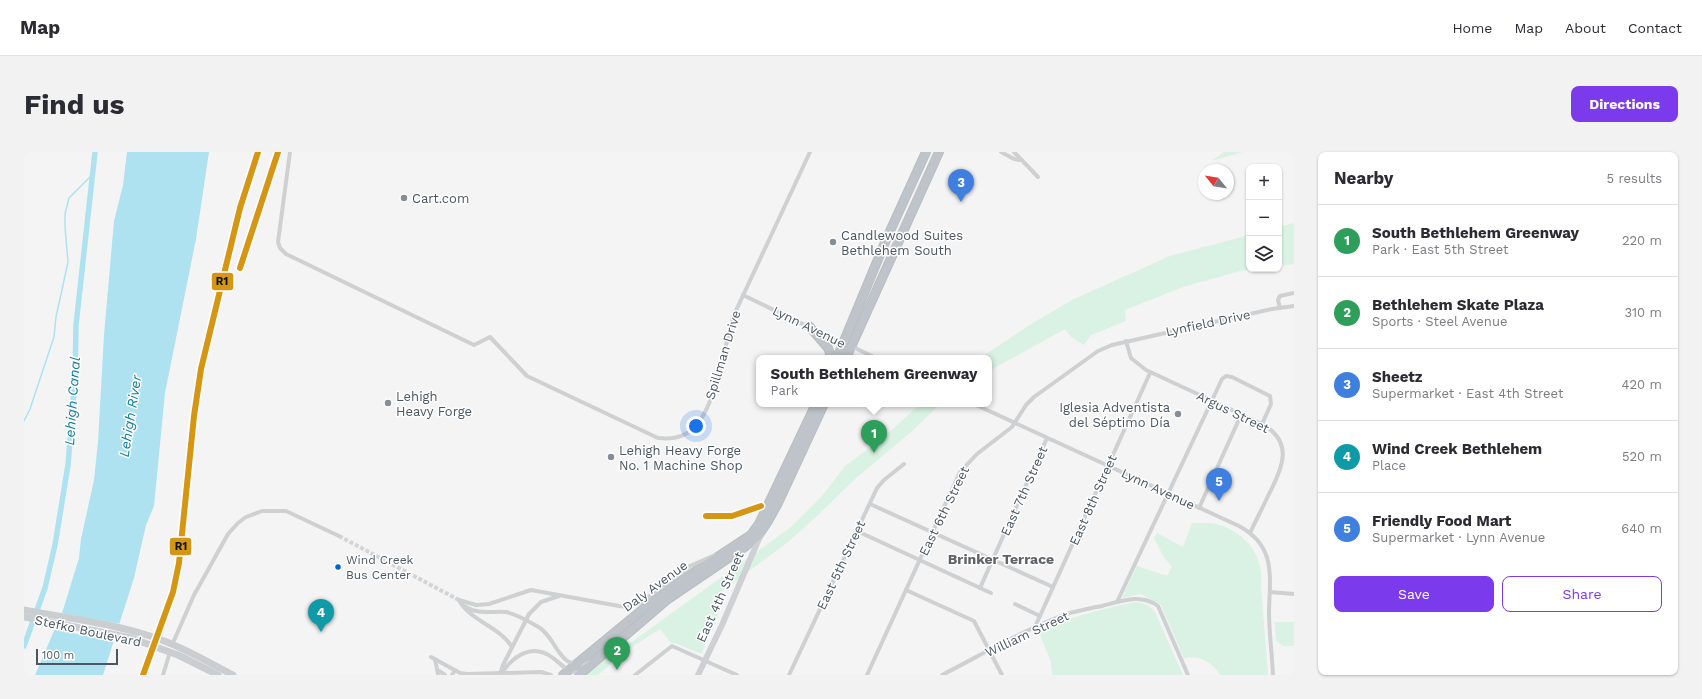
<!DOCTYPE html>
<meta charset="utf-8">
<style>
body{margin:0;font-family:"Work Sans",sans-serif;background:#f2f2f3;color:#2b2b33}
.controls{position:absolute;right:12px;top:12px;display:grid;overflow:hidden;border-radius:8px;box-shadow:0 1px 3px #0004}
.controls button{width:36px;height:36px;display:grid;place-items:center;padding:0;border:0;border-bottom:1px solid #e1e1e2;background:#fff;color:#2b2b33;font:20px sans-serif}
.compass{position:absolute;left:1174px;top:12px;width:36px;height:36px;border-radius:50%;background:#fff;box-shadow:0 1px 3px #0004;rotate:300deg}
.scale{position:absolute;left:12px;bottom:10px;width:82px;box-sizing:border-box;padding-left:4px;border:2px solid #4a5661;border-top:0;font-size:11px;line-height:14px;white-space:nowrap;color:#4a5661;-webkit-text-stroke:3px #fff;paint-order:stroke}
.you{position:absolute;left:672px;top:274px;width:14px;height:14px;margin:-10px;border:3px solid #fff;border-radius:50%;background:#1a73e8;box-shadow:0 0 0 6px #1a73e833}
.badge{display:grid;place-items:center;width:26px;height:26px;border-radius:50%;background:#7c3aed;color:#fff;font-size:13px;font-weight:700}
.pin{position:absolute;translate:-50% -33px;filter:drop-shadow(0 1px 2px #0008)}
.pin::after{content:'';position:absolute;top:21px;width:14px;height:12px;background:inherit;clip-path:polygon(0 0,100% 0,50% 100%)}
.popup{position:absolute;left:732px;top:203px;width:236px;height:52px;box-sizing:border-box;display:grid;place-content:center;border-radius:8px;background:#fff;filter:drop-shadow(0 1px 3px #0005);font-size:13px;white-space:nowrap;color:#7c7c81}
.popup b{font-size:15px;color:#2b2b33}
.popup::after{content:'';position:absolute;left:50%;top:100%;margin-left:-8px;border:8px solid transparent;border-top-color:#fff}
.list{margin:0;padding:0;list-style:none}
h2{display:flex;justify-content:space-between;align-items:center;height:52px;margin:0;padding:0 16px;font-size:17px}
h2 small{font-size:13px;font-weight:400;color:#7c7c81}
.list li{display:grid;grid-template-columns:26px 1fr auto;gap:12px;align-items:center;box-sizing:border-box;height:72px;padding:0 16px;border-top:1px solid #e1e1e2}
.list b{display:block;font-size:15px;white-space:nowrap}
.list p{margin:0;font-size:13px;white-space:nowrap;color:#7c7c81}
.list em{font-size:13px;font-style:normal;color:#7c7c81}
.actions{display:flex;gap:8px;padding:12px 16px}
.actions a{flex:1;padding:9px 0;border:1px solid #7c3aed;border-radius:8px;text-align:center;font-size:14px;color:#7c3aed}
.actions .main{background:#7c3aed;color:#fff}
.icon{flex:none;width:22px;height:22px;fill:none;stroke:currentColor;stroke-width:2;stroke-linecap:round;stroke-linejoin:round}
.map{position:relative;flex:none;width:1270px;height:523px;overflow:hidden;border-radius:8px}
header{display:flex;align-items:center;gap:24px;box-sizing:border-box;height:56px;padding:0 20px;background:#fff;border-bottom:1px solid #e1e1e2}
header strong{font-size:19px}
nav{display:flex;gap:22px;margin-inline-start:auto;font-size:14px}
.intro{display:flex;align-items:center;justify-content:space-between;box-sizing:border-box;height:96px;padding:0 24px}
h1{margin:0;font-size:28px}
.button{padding:10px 18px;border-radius:8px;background:#7c3aed;color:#fff;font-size:14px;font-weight:700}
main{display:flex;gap:24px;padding:0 24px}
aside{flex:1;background:#fff;border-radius:8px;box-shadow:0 1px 3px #0004}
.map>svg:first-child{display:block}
.green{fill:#d9f2e3}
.water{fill:#aee2f0}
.pier{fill:#f4f4f4}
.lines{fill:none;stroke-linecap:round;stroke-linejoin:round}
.stream{stroke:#aee2f0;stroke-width:1.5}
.canal{stroke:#aee2f0;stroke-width:5.5}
.street-tunnel{stroke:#d2d4d7;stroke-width:4;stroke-dasharray:4 2;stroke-linecap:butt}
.highway-casing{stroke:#b9bec3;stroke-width:10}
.street{stroke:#ced0d2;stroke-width:4}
.secondary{stroke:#ced0d4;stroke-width:6}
.highway{stroke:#bec4c9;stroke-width:8}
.street-bridge{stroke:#ced0d2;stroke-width:4}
.primary-bridge{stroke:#caced1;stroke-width:7}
.rail-1-casing{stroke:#fff;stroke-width:9}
.rail-1{stroke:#d49613;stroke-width:6}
.poi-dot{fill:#868d94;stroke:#fff;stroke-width:1.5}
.bus-dot{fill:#0065bd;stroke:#fff;stroke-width:1.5}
.labels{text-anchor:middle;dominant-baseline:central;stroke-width:3;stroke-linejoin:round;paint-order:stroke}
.bus-label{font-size:12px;fill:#4a5661;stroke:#fff;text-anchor:start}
.poi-label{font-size:13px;fill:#4a5661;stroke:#fff;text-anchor:start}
.street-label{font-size:13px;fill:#4a5661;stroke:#fff}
.water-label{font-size:14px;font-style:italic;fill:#0c7c9b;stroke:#fff}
.neighbourhood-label{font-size:14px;font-weight:bold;fill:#5f6368;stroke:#fff}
.line-badge{stroke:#fff;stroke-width:1.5}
.pale-badge-label{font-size:11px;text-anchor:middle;font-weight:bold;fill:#111}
</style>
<header>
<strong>Map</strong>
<nav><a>Home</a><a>Map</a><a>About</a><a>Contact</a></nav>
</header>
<div class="intro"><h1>Find us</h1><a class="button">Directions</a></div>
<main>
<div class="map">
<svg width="1270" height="523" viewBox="0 0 1270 523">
<rect width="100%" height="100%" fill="#f4f4f4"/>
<g class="green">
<path d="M1200,0H1219L1187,9Z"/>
<path d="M1270,71V112L1255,114V75Z"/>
<path d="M1225,83V117H1228L1216,119L1159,135L1101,158L1102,169L1067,183L1060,193L1047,185L1041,177L965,219V206H956L1007,172L1050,147L1146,104Z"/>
<path d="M896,252H916L887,280L831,327L792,365L764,390L689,446L694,458L693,467L677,502L651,491H647L636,477L602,499L574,523H562L588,500H594L767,375L798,344L821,314L859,286Z"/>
<path d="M1168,371C1178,371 1189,370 1199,374C1224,384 1241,407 1237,434L1244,523H1196C1188,510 1176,503 1160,506L1137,453L1117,442L1098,446L1113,414L1143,424L1148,415L1139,404L1130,386L1133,381L1159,395Z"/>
<path d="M1112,450L1124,453L1131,460L1159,523H1028L1027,510L1014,478C1046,466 1079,456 1112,450Z"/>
<path d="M1251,470H1270V494H1259L1252,489Z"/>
</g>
<path class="water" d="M103,0H185L172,87L141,241L130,354L122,373L110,426L79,523H11L39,458L55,406L57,387L70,328L74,290L80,183L90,69L99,33Z"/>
<path class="pier" d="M36,461L97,472L92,490L29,477Z"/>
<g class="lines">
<path class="stream" d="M0,269L6,257L30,185L32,165L44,110L41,75V62L45,46L70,21"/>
<path class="canal" d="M0,494L21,436L31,393L44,313L51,227L52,173L71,0"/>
<path class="street-tunnel" d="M315,384L435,448"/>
<g class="highway-casing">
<g id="highway">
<path d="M785,174L804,196L808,206"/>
<path d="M813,206L862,88L902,0"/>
<path d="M822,206L915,0"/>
<path d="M539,523L624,453L657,429L727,383L735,372L792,252"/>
<path d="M555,523L644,447L722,394L734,384L744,369L754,351L800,252"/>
</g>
</g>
<g class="street">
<path d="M266,0L254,90L256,96L262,102L450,193L466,185L503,224L634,286C671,290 679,266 691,237L709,165L786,0"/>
<path d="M977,0L990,7L995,8"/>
<path d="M990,0L1014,25"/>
<path d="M719,143L820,192"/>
<path d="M1256,156L1254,148L1256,144L1270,141"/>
<path d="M1102,189L1107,206L1122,218L1238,272C1270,290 1259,315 1245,342C1239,355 1232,368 1226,381"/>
<path d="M827,194L852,206"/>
<path d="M950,252L1215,374C1252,394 1246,423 1245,459C1245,480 1248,502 1249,523"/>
<path d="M846,352L1029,435"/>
<path d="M1175,356L1217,263"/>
<path d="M833,379L967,441"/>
<path d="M956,436L1023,286"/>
<path d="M882,438L950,469L978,523"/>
<path d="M1246,440L1270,442"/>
<path d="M1093,450L1198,227L1202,224L1208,225L1246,244L1247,252L1238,272"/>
<path d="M991,452L1016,464"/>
<path d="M440,454C454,463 467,459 482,460C493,462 506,470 516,476C535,489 534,521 567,510"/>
<path d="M505,462L517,450L535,444"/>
<path d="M1011,475L1126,221"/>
<path d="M148,493L170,443L204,382L214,371L222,365L238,359H262L315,384"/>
<path d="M488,495C475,474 446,469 435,448L452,453L465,452L507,438L595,454L604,455L616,451L666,414L691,403"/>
<path d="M407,505L436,521L443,522L517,520L527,523"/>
<path d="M411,507L414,522"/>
<path d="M415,519L421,523"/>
<path d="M477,519L479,513L500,472"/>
<path d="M139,523L146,500"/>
<path d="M428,523L431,518"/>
<path d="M476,523C489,504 508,490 529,506C537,512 544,521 556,521"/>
<path d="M611,523L648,494L713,523"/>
<path d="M765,523L853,336L860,328L880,312"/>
<path d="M843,523L936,320L953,302L988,275L1002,253L1010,245L1074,199L1088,193L1248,157L1270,154"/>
<path d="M918,523C959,502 999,478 1042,462C1054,459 1066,456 1078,454C1097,449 1117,441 1134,454L1164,523"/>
</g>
<path class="secondary" d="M674,523L698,473L737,382"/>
<use href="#highway" class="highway"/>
<path class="street-bridge" d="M500,472L505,462"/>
<g class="primary-bridge">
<path d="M0,458C42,466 85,471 126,484C155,493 182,509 209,523"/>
<path d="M0,465L107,486L154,503L194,523"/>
</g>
<g class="rail-1-casing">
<g id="rail-1">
<path d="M216,116L254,0"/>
<path d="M682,364H708L737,354"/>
<path d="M119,523L149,440L155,411L170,264L177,217L216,56L234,0"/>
</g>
</g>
<use href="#rail-1" class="rail-1"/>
</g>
<g class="poi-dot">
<circle cx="380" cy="46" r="4"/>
<circle cx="809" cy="90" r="4"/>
<circle cx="364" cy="251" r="4"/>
<circle cx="1154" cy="262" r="4"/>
<circle cx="587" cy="305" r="4"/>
</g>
<circle class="bus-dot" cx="314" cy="415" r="3.5"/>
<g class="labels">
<g class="bus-label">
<text x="322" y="408">Wind Creek<tspan x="322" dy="15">Bus Center</tspan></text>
</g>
<g class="poi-label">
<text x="388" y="46">Cart.com</text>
<text x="817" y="83">Candlewood Suites<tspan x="817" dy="15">Bethlehem South</tspan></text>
<text x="372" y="244">Lehigh<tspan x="372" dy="15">Heavy Forge</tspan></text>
<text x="1146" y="255" text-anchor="end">Iglesia Adventista<tspan x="1146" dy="15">del Séptimo Día</tspan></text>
<text x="595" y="298">Lehigh Heavy Forge<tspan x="595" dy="15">No. 1 Machine Shop</tspan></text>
</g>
<g class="street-label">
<text transform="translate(1184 171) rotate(-12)">Lynfield Drive</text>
<text transform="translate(785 175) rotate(26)">Lynn Avenue</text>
<text transform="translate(699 203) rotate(-73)">Spillman Drive</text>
<text transform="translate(1209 260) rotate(26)">Argus Street</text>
<text transform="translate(1134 337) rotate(25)">Lynn Avenue</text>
<text transform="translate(1000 339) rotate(-66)">East 7th Street</text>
<text transform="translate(1069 348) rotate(-66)">East 8th Street</text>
<text transform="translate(920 359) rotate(-64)">East 6th Street</text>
<text transform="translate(817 413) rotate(-65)">East 5th Street</text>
<text transform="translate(631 434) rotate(-36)">Daly Avenue</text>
<text transform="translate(696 445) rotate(-66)">East 4th Street</text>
<text transform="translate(64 479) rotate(12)">Stefko Boulevard</text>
<text transform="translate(1003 482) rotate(-25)">William Street</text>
</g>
<g class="water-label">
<text transform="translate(48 249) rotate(-86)">Lehigh Canal</text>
<text transform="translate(106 264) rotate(-81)">Lehigh River</text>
</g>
<g class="neighbourhood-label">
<text x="977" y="407">Brinker Terrace</text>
</g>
</g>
<g class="line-badge">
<rect x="187" y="120" width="23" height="19" rx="4" fill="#d49613"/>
<rect x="145" y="385" width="23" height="19" rx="4" fill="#d49613"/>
</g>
<g class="pale-badge-label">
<text x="198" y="133">R1</text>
<text x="157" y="398">R1</text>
</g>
</svg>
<div class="controls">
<button>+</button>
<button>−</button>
<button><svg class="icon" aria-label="layers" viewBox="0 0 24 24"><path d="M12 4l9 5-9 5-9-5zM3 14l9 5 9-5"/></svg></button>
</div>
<svg class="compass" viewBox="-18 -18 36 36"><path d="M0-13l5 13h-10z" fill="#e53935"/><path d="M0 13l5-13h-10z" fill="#7c7c81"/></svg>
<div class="scale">100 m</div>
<div class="you"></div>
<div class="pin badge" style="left:850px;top:301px;background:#2e9e5b">1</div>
<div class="popup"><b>South Bethlehem Greenway</b>Park</div>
<div class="pin badge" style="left:593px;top:518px;background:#2e9e5b">2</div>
<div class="pin badge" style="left:937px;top:50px;background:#3f7fe0">3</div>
<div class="pin badge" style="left:297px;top:480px;background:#0f9aa8">4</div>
<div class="pin badge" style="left:1195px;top:349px;background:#3f7fe0">5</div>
</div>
<aside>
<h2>Nearby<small>5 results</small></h2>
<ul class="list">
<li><span class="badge" style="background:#2e9e5b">1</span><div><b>South Bethlehem Greenway</b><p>Park · East 5th Street</p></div><em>220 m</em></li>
<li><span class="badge" style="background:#2e9e5b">2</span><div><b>Bethlehem Skate Plaza</b><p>Sports · Steel Avenue</p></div><em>310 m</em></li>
<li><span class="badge" style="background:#3f7fe0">3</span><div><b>Sheetz</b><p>Supermarket · East 4th Street</p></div><em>420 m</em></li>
<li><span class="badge" style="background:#0f9aa8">4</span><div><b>Wind Creek Bethlehem</b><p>Place</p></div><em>520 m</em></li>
<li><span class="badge" style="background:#3f7fe0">5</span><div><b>Friendly Food Mart</b><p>Supermarket · Lynn Avenue</p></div><em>640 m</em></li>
</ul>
<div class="actions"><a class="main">Save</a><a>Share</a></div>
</aside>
</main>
